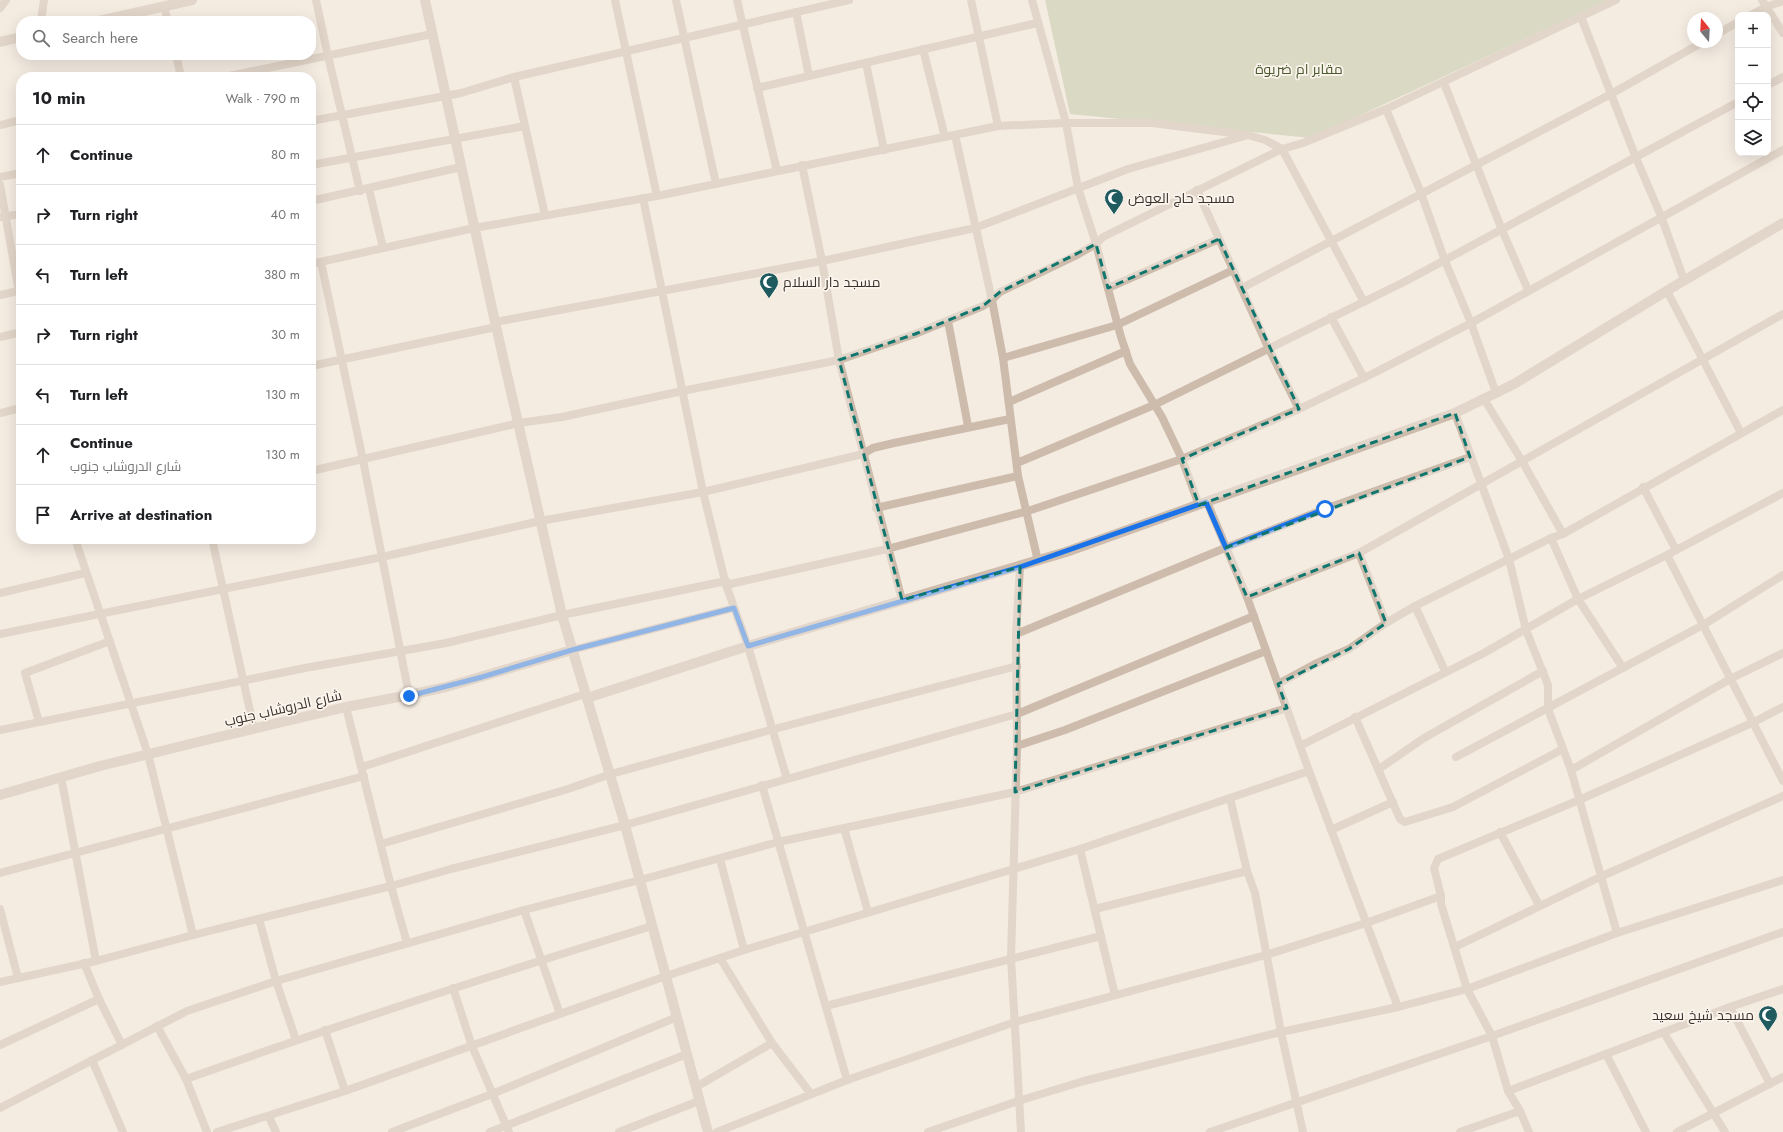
<!DOCTYPE html>
<meta charset="utf-8">
<style>
body{margin:0;font-family:Jost,Cairo,sans-serif;background:#f2f2f2;color:#202124}
.controls{position:absolute;right:12px;top:12px;display:grid;overflow:hidden;border-radius:8px;box-shadow:0 4px 16px #0002}
.controls button{width:36px;height:36px;display:grid;place-items:center;padding:0;border:0;border-bottom:1px solid #e0e0e0;background:#fff;color:#202124;font:20px sans-serif}
.compass{position:absolute;left:1687px;top:12px;width:36px;height:36px;border-radius:50%;background:#fff;box-shadow:0 4px 16px #0002;rotate:342deg}
.stop{position:absolute;width:12px;height:12px;margin:-9px;border:3px solid #1a73e8;border-radius:50%;background:#fff}
.stop.end{background:#1a73e8;border-color:#fff;box-shadow:0 1px 4px #0008}
.list{margin:0;padding:0;list-style:none}
h2{display:flex;justify-content:space-between;align-items:center;height:52px;margin:0;padding:0 16px;font-size:17px}
h2 small{font-size:13px;font-weight:400;color:#757577}
.list li{display:grid;grid-template-columns:26px 1fr auto;gap:12px;align-items:center;box-sizing:border-box;height:60px;padding:0 16px;border-top:1px solid #e0e0e0}
.list b{display:block;font-size:15px;white-space:nowrap}
.list p{margin:0;font-size:13px;white-space:nowrap;color:#757577}
.list em{font-size:13px;font-style:normal;color:#757577}
.icon{flex:none;width:22px;height:22px;fill:none;stroke:currentColor;stroke-width:2;stroke-linecap:round;stroke-linejoin:round}
.map{position:relative;flex:none;width:1783px;height:1132px;overflow:hidden}
.search{position:absolute;background:#fff;box-shadow:0 4px 16px #0002;left:16px;top:16px;width:300px;height:44px;display:flex;align-items:center;gap:10px;box-sizing:border-box;padding:0 14px;border-radius:16px;color:#757577;font-size:15px}
.panel{position:absolute;background:#fff;box-shadow:0 4px 16px #0002;left:16px;top:72px;width:300px;height:472px;border-radius:16px}
.map>svg:first-child{display:block}
.green{fill:#b8c4a0}
.lines{fill:none;stroke-linecap:round;stroke-linejoin:round}
.minor{stroke:#cdbbac;stroke-width:8}
.tertiary{stroke:#cdbbac;stroke-width:10}
.route{stroke:#1a73e8;stroke-width:5}
.marked{fill:none;stroke:#0f766e;stroke-width:3;stroke-dasharray:8 5;stroke-linejoin:round}
.labels{text-anchor:middle;dominant-baseline:central;stroke-width:3.5;stroke-linejoin:round;paint-order:stroke}
.park-label{font-size:14px;fill:#4a5a2e;stroke:#fbf5ee}
.poi-label{font-size:14px;fill:#3b302b;stroke:#fbf5ee;text-anchor:start}
.street-label{font-size:14px;fill:#3b302b;stroke:#fbf5ee}
</style>
<div class="map">
<svg width="1783" height="1132" viewBox="0 0 1783 1132">
<rect width="100%" height="100%" fill="#f4ebe1"/>
<path class="green" d="M1045,0H1609L1311,138L1070,114Z"/>
<g class="lines">
<g class="minor">
<path d="M316,0L328,56L360,191"/>
<path d="M615,0L657,196"/>
<path d="M676,0L716,184"/>
<path d="M737,0L777,171"/>
<path d="M971,0L998,126"/>
<path d="M1032,0L1066,123L1078,188L1096,244L1121,337L1130,364L1162,417L1182,459L1199,505"/>
<path d="M1762,0L1783,33"/>
<path d="M164,7L168,21"/>
<path d="M0,8L6,0"/>
<path d="M796,12L809,76"/>
<path d="M1751,15L1766,7L1783,1"/>
<path d="M1581,17L1636,158L1661,216L1684,280"/>
<path d="M41,21L44,0"/>
<path d="M1717,34L1738,22"/>
<path d="M923,49L945,137"/>
<path d="M176,55L181,77"/>
<path d="M866,63L884,150"/>
<path d="M224,77L432,34"/>
<path d="M514,77L545,215"/>
<path d="M1444,83L1502,230L1528,290"/>
<path d="M1768,85L1783,77"/>
<path d="M757,88L1037,23"/>
<path d="M1386,109L1421,193L1445,261L1471,323L1496,393"/>
<path d="M311,121L461,93L514,77L849,0"/>
<path d="M0,125L21,120"/>
<path d="M955,135L992,300L1003,358L1018,476L1038,561"/>
<path d="M311,165L525,126"/>
<path d="M802,165L822,261L839,360L902,600"/>
<path d="M0,177L21,173"/>
<path d="M0,185L21,303"/>
<path d="M369,189L383,248"/>
<path d="M1197,190L1268,347L1299,409"/>
<path d="M643,198L703,492L726,585L748,646L787,779"/>
<path d="M311,201L461,167"/>
<path d="M0,217L21,214"/>
<path d="M13,258L21,256"/>
<path d="M321,262L363,460L409,695"/>
<path d="M311,264L474,228L657,196L998,126L1066,123H1152L1248,135L1265,140L1282,149L1364,302"/>
<path d="M1108,288L1219,239"/>
<path d="M1242,288L1611,94L1703,42"/>
<path d="M1667,291L1741,433"/>
<path d="M0,295L18,291"/>
<path d="M1331,317L1364,378"/>
<path d="M948,321L968,426"/>
<path d="M495,322L822,261L975,228L1128,169L1245,136"/>
<path d="M0,337L21,332"/>
<path d="M1003,358L1117,325L1233,270"/>
<path d="M311,366L496,327"/>
<path d="M1484,399L1522,461L1563,534"/>
<path d="M1009,402L1126,351"/>
<path d="M0,413L21,408"/>
<path d="M1455,413L1509,559L1526,630L1548,685V709L1571,770L1617,933"/>
<path d="M1017,463L1154,405L1406,281L1738,102"/>
<path d="M311,471L519,423L562,417L682,391L839,360L915,334L983,306L992,300L1000,292L1075,256L1096,244L1103,237L1282,149L1303,143L1386,109L1616,0"/>
<path d="M1643,487L1676,550"/>
<path d="M1207,502L1247,597L1309,771"/>
<path d="M876,508L1018,476"/>
<path d="M1551,538L1578,599L1623,668"/>
<path d="M75,539L148,754L193,935"/>
<path d="M212,539L254,729"/>
<path d="M1359,553L1386,623"/>
<path d="M1667,555L1783,781"/>
<path d="M1020,567L1016,634L1017,746L1011,958L1021,1132"/>
<path d="M726,585L887,549L1028,511L1182,459L1299,409L1376,372L1471,323L1783,150"/>
<path d="M0,593L85,573"/>
<path d="M1247,597L1359,553L1783,314"/>
<path d="M1415,606L1445,671"/>
<path d="M0,634L382,557L540,521L703,492L863,454L873,448L894,443L1010,419"/>
<path d="M1016,634L1225,548L1325,509L1470,457"/>
<path d="M572,650L734,608"/>
<path d="M1278,684L1315,664L1349,649L1386,623L1415,606L1551,538L1563,534L1783,410"/>
<path d="M346,707L391,886L407,943"/>
<path d="M1355,717L1400,819L1405,822L1453,807L1563,749"/>
<path d="M39,722L25,673L110,641"/>
<path d="M0,730L305,668L446,643L562,615L726,581"/>
<path d="M1017,746L1065,730L1266,651"/>
<path d="M1300,746L1484,653L1578,599L1667,555L1783,493"/>
<path d="M1456,757L1703,625L1783,575"/>
<path d="M362,767L585,694"/>
<path d="M1379,769L1424,738L1543,671"/>
<path d="M1571,770L1732,678L1783,653"/>
<path d="M61,777L96,961"/>
<path d="M762,785L847,1080"/>
<path d="M1230,798L1247,871L1255,893L1281,1032L1303,1132"/>
<path d="M844,828L868,912"/>
<path d="M1331,830L1393,802"/>
<path d="M1500,832L1539,905"/>
<path d="M381,844L568,789L611,774L774,729L1017,666"/>
<path d="M1080,849L1115,995"/>
<path d="M720,859L744,950"/>
<path d="M0,873L364,776"/>
<path d="M1441,896L1434,868L1438,859L1579,800L1754,722L1783,707"/>
<path d="M0,909L18,978"/>
<path d="M1095,909L1247,871"/>
<path d="M524,910L560,1014"/>
<path d="M259,919L276,981L296,1040"/>
<path d="M1455,947L1600,877L1783,796"/>
<path d="M720,958L772,1043L811,1094"/>
<path d="M84,963L99,999L122,1045"/>
<path d="M0,982L96,961L193,935L391,886L451,869L625,825L1017,714L1254,616"/>
<path d="M453,988L472,1046L509,1132"/>
<path d="M826,1006L1101,936"/>
<path d="M1730,1007L1770,1084"/>
<path d="M157,1026L186,1079L207,1132"/>
<path d="M325,1030L345,1091"/>
<path d="M1664,1033L1725,1132"/>
<path d="M0,1045L99,999"/>
<path d="M1606,1054L1646,1132"/>
<path d="M92,1060L123,1132"/>
<path d="M186,1079C340,1024 496,974 652,926"/>
<path d="M696,1087L772,1043"/>
<path d="M1508,1091L1730,1007L1783,989"/>
<path d="M0,1108L187,1011L276,981L524,910L640,880L778,842L1015,792L1287,708"/>
<path d="M269,1117L276,1132"/>
<path d="M217,1132L345,1091L666,976L744,950L1080,849L1309,771L1398,1007"/>
<path d="M392,1132L492,1094L677,1017"/>
<path d="M490,1132L687,1054"/>
<path d="M619,1132L699,1101"/>
<path d="M717,1132L847,1080L1015,1022L1266,955L1366,923L1441,896V904L1467,989L1492,1036L1508,1091L1520,1111L1529,1132"/>
<path d="M928,1132L1018,1101L1084,1081L1281,1032L1398,1007L1467,989L1617,933L1783,880"/>
<path d="M1210,1132L1492,1036L1783,932"/>
<path d="M1460,1132L1520,1111"/>
<path d="M1677,1132L1783,1077"/>
</g>
<g class="tertiary">
<path d="M425,0L495,322L562,615L625,825L708,1132"/>
<path d="M99,21L192,0"/>
<path d="M0,42L21,37"/>
<path d="M587,698L748,646L1066,552L1455,413L1514,384L1678,284L1783,223"/>
<path d="M0,795L100,766L202,741L346,707L409,695L446,687L572,650"/>
</g>
</g>
<g class="lines">
<path class="route" d="M409,696L482,677L572,650L734,608L748,646L1020,567L1206,502L1226,548L1325,509"/>
</g>
<path d="M0 0H1783V1132H0ZM1219,239L1299,409L1182,459L1199,505L1455,413L1470,457L1225,548L1247,597L1359,553L1386,623L1349,649L1278,684L1287,708L1015,792L1020,567L902,600L839,360L915,334L983,306L1000,292L1096,244L1108,288Z" fill="#f4ebe1" fill-opacity=".55" fill-rule="evenodd"/>
<path class="marked" d="M1219,239L1299,409L1182,459L1199,505L1455,413L1470,457L1225,548L1247,597L1359,553L1386,623L1349,649L1278,684L1287,708L1015,792L1020,567L902,600L839,360L915,334L983,306L1000,292L1096,244L1108,288Z"/>
<defs>
<g id="mosque-pin" transform="scale(1)"><path d="M0 17L-7.5 6A9.5 9.5 0 1 1 7.5 6Z" fill="#1f5a5e" stroke="#fbf5ee"/><path d="M3.5-4.9A6 6 0 1 0 3.5 4.9A5 5 0 1 1 3.5-4.9Z" fill="#fff"/></g>
</defs>
<g fill-rule="evenodd">
<use href="#mosque-pin" x="1114" y="198"/>
<use href="#mosque-pin" x="769" y="282"/>
<use href="#mosque-pin" x="1768" y="1015"/>
</g>
<g class="labels">
<g class="park-label">
<text x="1299" y="69">مقابر ام ضريوة</text>
</g>
<g class="poi-label">
<text x="1128" y="198">مسجد حاج العوض</text>
<text x="783" y="282">مسجد دار السلام</text>
<text x="1754" y="1015" text-anchor="end">مسجد شيخ سعيد</text>
</g>
<g class="street-label">
<text transform="translate(283 708) rotate(-13)">شارع الدروشاب جنوب</text>
</g>
</g>
</svg>
<div class="controls">
<button>+</button>
<button>−</button>
<button><svg class="icon" aria-label="locate" viewBox="0 0 24 24"><circle cx="12" cy="12" r="6"/><path d="M12 2v4M12 18v4M2 12h4M18 12h4"/></svg></button>
<button><svg class="icon" aria-label="layers" viewBox="0 0 24 24"><path d="M12 4l9 5-9 5-9-5zM3 14l9 5 9-5"/></svg></button>
</div>
<svg class="compass" viewBox="-18 -18 36 36"><path d="M0-13l5 13h-10z" fill="#e53935"/><path d="M0 13l5-13h-10z" fill="#757577"/></svg>
<div class="stop" style="left:1325px;top:509px"></div>
<div class="stop end" style="left:409px;top:696px"></div>
<div class="search"><svg class="icon" aria-label="search" viewBox="0 0 24 24"><circle cx="10" cy="10" r="6"/><path d="M15 15l6 6"/></svg>Search here</div>
<section class="panel">
<h2>10 min<small>Walk · 790 m</small></h2>
<ul class="list">
<li><svg class="icon" aria-label="ahead" viewBox="0 0 24 24"><path d="M12 20V5M6 11l6-6 6 6"/></svg><div><b>Continue</b></div><em>80 m</em></li>
<li><svg class="icon" aria-label="right" viewBox="0 0 24 24"><path d="M7 20v-9h11M14 6l5 5-5 5"/></svg><div><b>Turn right</b></div><em>40 m</em></li>
<li><svg class="icon" aria-label="left" viewBox="0 0 24 24"><path d="M17 20v-9H6M10 6l-5 5 5 5"/></svg><div><b>Turn left</b></div><em>380 m</em></li>
<li><svg class="icon" aria-label="right" viewBox="0 0 24 24"><path d="M7 20v-9h11M14 6l5 5-5 5"/></svg><div><b>Turn right</b></div><em>30 m</em></li>
<li><svg class="icon" aria-label="left" viewBox="0 0 24 24"><path d="M17 20v-9H6M10 6l-5 5 5 5"/></svg><div><b>Turn left</b></div><em>130 m</em></li>
<li><svg class="icon" aria-label="ahead" viewBox="0 0 24 24"><path d="M12 20V5M6 11l6-6 6 6"/></svg><div><b>Continue</b><p>شارع الدروشاب جنوب</p></div><em>130 m</em></li>
<li><svg class="icon" aria-label="arrive" viewBox="0 0 24 24"><path d="M6 21V4h12l-3 4 3 4H6"/></svg><div><b>Arrive at destination</b></div></li>
</ul>
</section>
</div>
